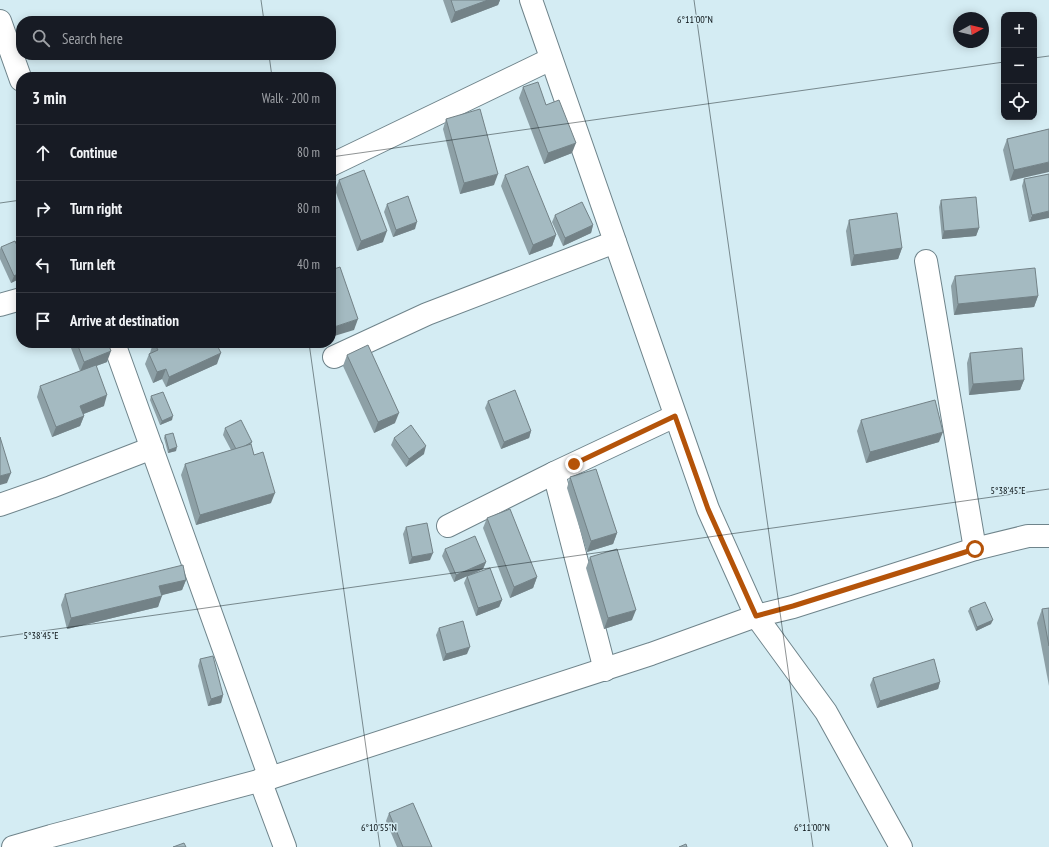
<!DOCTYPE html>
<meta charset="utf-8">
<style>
body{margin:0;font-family:"PT Sans Narrow",sans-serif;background:#242831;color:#f1f3f6}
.controls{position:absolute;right:12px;top:12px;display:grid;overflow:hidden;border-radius:8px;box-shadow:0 2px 10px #0003}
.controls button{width:36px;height:36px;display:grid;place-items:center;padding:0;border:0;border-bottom:1px solid #363941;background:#171b24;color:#f1f3f6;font:20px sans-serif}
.compass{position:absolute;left:953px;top:12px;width:36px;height:36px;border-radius:50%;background:#171b24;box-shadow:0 2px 10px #0003;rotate:82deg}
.stop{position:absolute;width:12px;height:12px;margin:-9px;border:3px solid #b45309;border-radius:50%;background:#fff}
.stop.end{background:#b45309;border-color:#fff;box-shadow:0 1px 4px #0008}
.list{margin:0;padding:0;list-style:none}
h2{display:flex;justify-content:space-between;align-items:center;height:52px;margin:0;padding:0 16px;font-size:17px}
h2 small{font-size:13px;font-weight:400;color:#9ea1a6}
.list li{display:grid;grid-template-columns:26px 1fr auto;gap:12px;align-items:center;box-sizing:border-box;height:56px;padding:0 16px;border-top:1px solid #363941}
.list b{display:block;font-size:15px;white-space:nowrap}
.list em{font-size:13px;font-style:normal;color:#9ea1a6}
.icon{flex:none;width:22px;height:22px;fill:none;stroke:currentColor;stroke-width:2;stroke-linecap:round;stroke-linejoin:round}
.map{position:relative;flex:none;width:1049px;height:847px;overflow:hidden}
.search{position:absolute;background:#171b24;box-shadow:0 2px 10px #0003;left:16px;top:16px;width:320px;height:44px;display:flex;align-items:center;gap:10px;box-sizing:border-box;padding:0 14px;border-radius:16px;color:#9ea1a6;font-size:15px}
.panel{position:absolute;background:#171b24;box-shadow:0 2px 10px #0003;left:16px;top:72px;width:320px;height:276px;border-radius:16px}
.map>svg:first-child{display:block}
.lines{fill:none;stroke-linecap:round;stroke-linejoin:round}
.minor-casing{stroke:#6f848b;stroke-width:24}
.minor{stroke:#fff;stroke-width:22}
.wall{fill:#8da0a6}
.shaded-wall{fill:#738287}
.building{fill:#a4bac1;stroke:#738287}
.route{stroke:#b45309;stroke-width:5}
.ticks{fill:none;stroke:#070f12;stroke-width:1;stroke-opacity:0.45}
.ticks-label{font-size:10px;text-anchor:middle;fill:#070f12;stroke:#d4ecf3;stroke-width:3;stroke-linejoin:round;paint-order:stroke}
</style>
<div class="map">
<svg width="1049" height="847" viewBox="0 0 1049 847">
<rect width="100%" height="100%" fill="#d4ecf3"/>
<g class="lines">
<g class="minor-casing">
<g id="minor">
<path d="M531,0L708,509L756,616L826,712L901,847"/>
<path d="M0,21L21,80"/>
<path d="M331,165L551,59"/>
<path d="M926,261L975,549"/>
<path d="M0,305L21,299"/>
<path d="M114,343L270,778L651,654L756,616L793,607L975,549L1028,536H1049"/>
<path d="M334,357L427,314L615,242"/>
<path d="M0,505L51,487L152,448"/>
<path d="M448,526L554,473"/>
<path d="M605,670L554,473L675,416"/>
<path d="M260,780L285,847"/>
<path d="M13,847L51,836L270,778"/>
</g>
</g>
<use href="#minor" class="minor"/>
</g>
<g class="wall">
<path d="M443,0H500L498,5L451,23Z"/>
<path d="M523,87L546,105L572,153L544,164L519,98Z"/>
<path d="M446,119L494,185L460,194L443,129Z"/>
<path d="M1049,129L1010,181L1003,150L1007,139Z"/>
<path d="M1049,174L1029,222L1022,186L1024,179Z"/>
<path d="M505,175L556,235L552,246L529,255L501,186Z"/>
<path d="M339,180L383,242L357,251L335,190Z"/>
<path d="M941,200L979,228L976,236L942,239L939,207Z"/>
<path d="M387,204L415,229L393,237L384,212Z"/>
<path d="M555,215L593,225L591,233L563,246L552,222Z"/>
<path d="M849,220L902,248L898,259L851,266L846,231Z"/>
<path d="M1,247L21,254V278L11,283L0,259V249Z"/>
<path d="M955,276L1038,296L1034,307L954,315L951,286Z"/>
<path d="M69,343H108L107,362L96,366L104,406L83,414L84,416L80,426L52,437L37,397L40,386L80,371Z"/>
<path d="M153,343H216L217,364L166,387L162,379L153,383L145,364L149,354L150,353Z"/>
<path d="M970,353L1024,380L1020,390L969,395L967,363Z"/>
<path d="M347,355L395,423L374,433L343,366Z"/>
<path d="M151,396L172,420L160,425L150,400Z"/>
<path d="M488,401L531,431L529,438L501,449L485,408Z"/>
<path d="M861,420L939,442L866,463L857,431Z"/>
<path d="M225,428L252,442L251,445L254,455L271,503L196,525L181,475L185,464L231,450L223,435Z"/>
<path d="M165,435L176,451L168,453L164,438Z"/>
<path d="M394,438L424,454L406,467L391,445Z"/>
<path d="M570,477L617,533L613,544L587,552L567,488Z"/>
<path d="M487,518L537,577L533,588L510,598L483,528Z"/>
<path d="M406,527L430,560L409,564L403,534Z"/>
<path d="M445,549L486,562L483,569L469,576L502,600L499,607L476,616L464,583L467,576L454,582L442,556Z"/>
<path d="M590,557L632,620L604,629L586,568Z"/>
<path d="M186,580L182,590L161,595L158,607L67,629L61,605L65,594Z"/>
<path d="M970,608L991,624L976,631L968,611Z"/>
<path d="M1049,608V686L1037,623L1042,609Z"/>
<path d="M439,628L467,654L443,661L436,635Z"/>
<path d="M200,659L223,695L221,703L208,706L198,666Z"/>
<path d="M873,678L940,682L938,689L877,708L870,685Z"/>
<path d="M389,813L432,847H397L386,821Z"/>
</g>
<g class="shaded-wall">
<path d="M488,0H500L498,5L451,23L455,12Z"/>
<path d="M576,143L572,153L544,164L548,153Z"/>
<path d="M1049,162V172L1010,181L1014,170Z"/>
<path d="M498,174L494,185L460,194L464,183Z"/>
<path d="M1049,211V218L1029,222L1032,215Z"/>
<path d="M417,222L415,229L393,237L396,230Z"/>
<path d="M593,225L591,233L563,246L565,238Z"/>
<path d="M979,228L976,236L942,239L944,231Z"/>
<path d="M387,231L383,242L357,251L361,241Z"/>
<path d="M556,235L552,246L529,255L533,245Z"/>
<path d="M902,248L898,259L851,266L854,255Z"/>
<path d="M21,272V278L11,283L14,276Z"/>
<path d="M1038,296L1034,307L954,315L958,304Z"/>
<path d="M358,319L354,330L331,337V328Z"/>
<path d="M111,351L107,362L80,372L84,362Z"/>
<path d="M221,353L217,364L166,387L169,377Z"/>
<path d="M166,369L162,379L153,383L157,372Z"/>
<path d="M1024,380L1020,390L969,395L973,384Z"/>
<path d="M107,395L104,406L76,417L80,406Z"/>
<path d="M399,413L395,423L374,433L378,422Z"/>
<path d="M84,416L80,426L52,437L56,427Z"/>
<path d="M173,416L172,420L160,425L162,421Z"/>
<path d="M531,431L529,438L501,449L504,442Z"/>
<path d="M943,432L939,442L866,463L870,452Z"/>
<path d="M426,446L424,454L406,467L409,459Z"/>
<path d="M177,447L176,451L168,453L169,450Z"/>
<path d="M11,473L7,483L0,485V476Z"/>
<path d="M275,493L271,503L196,525L200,515Z"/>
<path d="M617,533L613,544L587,552L591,541Z"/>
<path d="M433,553L430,560L409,564L412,557Z"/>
<path d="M486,562L483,569L454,582L456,575Z"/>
<path d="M537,577L533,588L510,598L514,587Z"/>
<path d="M186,580L182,590L155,597L159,586Z"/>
<path d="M162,596L158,607L67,629L71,618Z"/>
<path d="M502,600L499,607L476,616L478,608Z"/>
<path d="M636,610L632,620L604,629L608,618Z"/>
<path d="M993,620L991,624L976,631L977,627Z"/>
<path d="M470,647L467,654L443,661L446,654Z"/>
<path d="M940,682L938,689L877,708L880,701Z"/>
<path d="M223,695L221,703L208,706L211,699Z"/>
</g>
<g class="building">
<path d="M451,0H488L455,12Z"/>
<path d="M538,82L546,105L559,100L576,143L548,153L523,87Z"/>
<path d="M480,109L498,174L464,183L446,119Z"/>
<path d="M1049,129V162L1014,170L1007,139Z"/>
<path d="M528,166L556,235L533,245L505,175Z"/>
<path d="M364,170L387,231L361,241L339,180Z"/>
<path d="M1049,174V211L1032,215L1024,179Z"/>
<path d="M408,196L417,222L396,230L387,204Z"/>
<path d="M976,197L979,228L944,231L941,200Z"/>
<path d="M582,202L593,225L565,238L555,215Z"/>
<path d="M897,213L902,248L854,255L849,220Z"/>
<path d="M15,241L21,254V272L14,276L1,247Z"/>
<path d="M340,267L358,319L331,328V270Z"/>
<path d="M1035,268L1038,296L958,304L955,276Z"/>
<path d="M77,343H108L111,351L84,362Z"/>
<path d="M154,343H216L221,353L169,377L166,369L157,372L149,354L158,350Z"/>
<path d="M368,345L399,413L378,422L347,355Z"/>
<path d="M1022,348L1024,380L973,384L970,353Z"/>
<path d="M96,365L107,395L80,406L84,416L56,427L40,386Z"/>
<path d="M515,390L531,431L504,442L488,401Z"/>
<path d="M163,392L173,416L162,421L151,396Z"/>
<path d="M935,400L943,432L870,452L861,420Z"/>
<path d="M241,420L252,442L243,447L236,449L225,428Z"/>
<path d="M411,425L426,446L409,459L394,438Z"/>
<path d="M173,433L177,447L169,450L165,435Z"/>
<path d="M0,437L11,473L0,476Z"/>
<path d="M251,444L254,455L263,452L275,493L200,515L185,464Z"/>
<path d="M596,469L617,533L591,541L570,477Z"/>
<path d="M510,509L537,577L514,587L487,518Z"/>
<path d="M427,523L433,553L412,557L406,527Z"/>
<path d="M475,536L486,562L456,575L445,549Z"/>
<path d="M617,549L636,610L608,618L590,557Z"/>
<path d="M183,565L186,580L159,586L162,596L71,618L65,594Z"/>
<path d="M490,568L502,600L478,608L467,576Z"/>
<path d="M985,602L993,620L977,627L970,608Z"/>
<path d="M1049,608V646L1042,609Z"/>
<path d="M463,621L470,647L446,654L439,628Z"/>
<path d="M213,656L223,695L211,699L200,659Z"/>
<path d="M934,659L940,682L880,701L873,678Z"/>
<path d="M413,803L432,847H403L389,813Z"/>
<path d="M184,843L186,847H173Z"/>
<path d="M686,844L687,847H679Z"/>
</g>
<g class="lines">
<path class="route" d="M574,464L675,416L708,509L756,616L793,606L975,549"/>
</g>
<path class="ticks" d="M261,0L264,21M694,0L813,847M269,55L272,77M1034,58L1049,56M331,157L1004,62M0,203L21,200M309,343L380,847M0,637L1049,489"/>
<g class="ticks-label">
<text x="695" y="23">6°11'00"N</text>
<text x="1008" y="494">5°38'45"E</text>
<text x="41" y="639">5°38'45"E</text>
<text x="379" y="831">6°10'55"N</text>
<text x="812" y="831">6°11'00"N</text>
</g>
</svg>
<div class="controls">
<button>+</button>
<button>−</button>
<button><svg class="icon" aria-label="locate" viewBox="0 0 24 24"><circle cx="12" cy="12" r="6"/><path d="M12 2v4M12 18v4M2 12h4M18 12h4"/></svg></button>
</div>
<svg class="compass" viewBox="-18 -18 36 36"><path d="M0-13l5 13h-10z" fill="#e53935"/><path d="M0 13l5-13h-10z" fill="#9ea1a6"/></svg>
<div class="stop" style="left:975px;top:549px"></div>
<div class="stop end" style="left:574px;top:464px"></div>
<div class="search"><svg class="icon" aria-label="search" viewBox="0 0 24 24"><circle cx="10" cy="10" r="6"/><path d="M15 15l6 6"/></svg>Search here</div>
<section class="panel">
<h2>3 min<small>Walk · 200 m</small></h2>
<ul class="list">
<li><svg class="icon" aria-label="ahead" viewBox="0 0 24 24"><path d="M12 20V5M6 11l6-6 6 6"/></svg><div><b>Continue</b></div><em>80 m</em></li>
<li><svg class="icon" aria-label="right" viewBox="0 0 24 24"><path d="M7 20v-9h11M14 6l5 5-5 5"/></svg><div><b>Turn right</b></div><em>80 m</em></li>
<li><svg class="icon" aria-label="left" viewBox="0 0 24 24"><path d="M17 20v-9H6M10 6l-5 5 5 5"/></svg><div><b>Turn left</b></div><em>40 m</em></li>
<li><svg class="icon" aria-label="arrive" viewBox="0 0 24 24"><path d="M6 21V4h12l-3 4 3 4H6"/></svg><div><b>Arrive at destination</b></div></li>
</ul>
</section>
</div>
